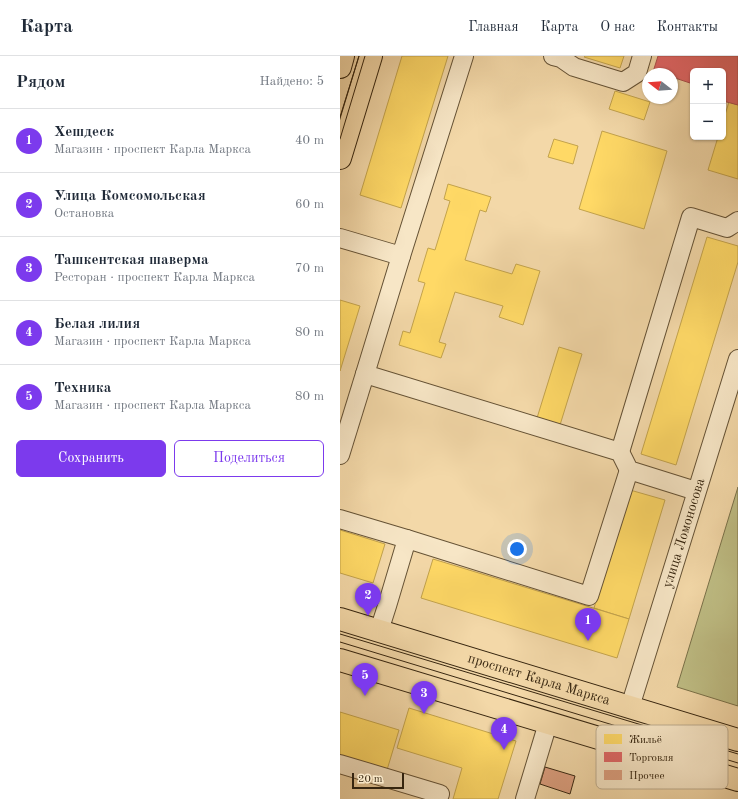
<!DOCTYPE html>
<html lang="ru">
<meta charset="utf-8">
<style>
body{margin:0;font-family:"Old Standard TT",serif;background:#f6f6f7;color:#1f2937}
.controls{position:absolute;right:12px;top:12px;display:grid;overflow:hidden;border-radius:6px;box-shadow:0 1px 3px #0004}
.controls button{width:36px;height:36px;display:grid;place-items:center;padding:0;border:0;border-bottom:1px solid #e0e1e3;background:#fff;color:#1f2937;font:20px sans-serif}
.compass{position:absolute;left:302px;top:12px;width:36px;height:36px;border-radius:50%;background:#fff;box-shadow:0 1px 3px #0004;rotate:287deg}
.scale{position:absolute;left:12px;bottom:10px;width:52px;box-sizing:border-box;padding-left:4px;border:2px solid #36250f;border-top:0;font-size:11px;line-height:14px;white-space:nowrap;color:#36250f;-webkit-text-stroke:3px #f7e6c6;paint-order:stroke}
.you{position:absolute;left:177px;top:493px;width:14px;height:14px;margin:-10px;border:3px solid #fff;border-radius:50%;background:#1a73e8;box-shadow:0 0 0 6px #1a73e833}
.badge{display:grid;place-items:center;width:26px;height:26px;border-radius:50%;background:#7c3aed;color:#fff;font-size:13px;font-weight:700}
.pin{position:absolute;translate:-50% -33px;filter:drop-shadow(0 1px 2px #0008)}
.pin::after{content:'';position:absolute;top:21px;width:14px;height:12px;background:inherit;clip-path:polygon(0 0,100% 0,50% 100%)}
.list{margin:0;padding:0;list-style:none}
h2{display:flex;justify-content:space-between;align-items:center;height:52px;margin:0;padding:0 16px;font-size:17px}
h2 small{font-size:13px;font-weight:400;color:#747a83}
.list li{display:grid;grid-template-columns:26px 1fr auto;gap:12px;align-items:center;box-sizing:border-box;height:64px;padding:0 16px;border-top:1px solid #e0e1e3}
.list b{display:block;font-size:15px;white-space:nowrap}
.list p{margin:0;font-size:13px;white-space:nowrap;color:#747a83}
.list em{font-size:13px;font-style:normal;color:#747a83}
.actions{display:flex;gap:8px;padding:12px 16px}
.actions a{flex:1;padding:9px 0;border:1px solid #7c3aed;border-radius:6px;text-align:center;font-size:14px;color:#7c3aed}
.actions .main{background:#7c3aed;color:#fff}
.map{position:relative;flex:none;width:398px;height:743px;overflow:hidden}
header{display:flex;align-items:center;gap:24px;box-sizing:border-box;height:56px;padding:0 20px;background:#fff;border-bottom:1px solid #e0e1e3}
header strong{font-size:19px}
nav{display:flex;gap:22px;margin-inline-start:auto;font-size:14px}
main{display:flex}
aside{flex:1;background:#fff}
.map>svg:first-child{display:block}
.green{fill:#bfbe85;stroke:#7a724a}
.homes{fill:#ffd966;stroke:#c3a34c}
.shops{fill:#e06666;stroke:#ad524c}
.building{fill:#dc9e7e;stroke:#36250f}
.lines{fill:none;stroke-linecap:round;stroke-linejoin:round}
.minor-casing{stroke:#655235;stroke-width:20}
.major-casing{stroke:#36250f;stroke-width:24}
.minor{stroke:#f7e6c6;stroke-width:18}
.major{stroke:#f3d8a8;stroke-width:22}
.tram{stroke:#36250f;stroke-width:1}
.labels{text-anchor:middle;dominant-baseline:central;stroke-width:4;stroke-linejoin:round;paint-order:stroke}
.street-label{font-size:14px;fill:#36250f;stroke:#f7e6c6}
.key{fill:#f7e6c6;stroke:#bdac8f;stroke-width:1}
.key-label{font-size:11px;fill:#36250f}
</style>
<header>
<strong>Карта</strong>
<nav><a>Главная</a><a>Карта</a><a>О нас</a><a>Контакты</a></nav>
</header>
<main>
<aside>
<h2>Рядом<small>Найдено: 5</small></h2>
<ul class="list">
<li><span class="badge">1</span><div><b>Хешдеск</b><p>Магазин · проспект Карла Маркса</p></div><em>40 m</em></li>
<li><span class="badge">2</span><div><b>Улица Комсомольская</b><p>Остановка</p></div><em>60 m</em></li>
<li><span class="badge">3</span><div><b>Ташкентская шаверма</b><p>Ресторан · проспект Карла Маркса</p></div><em>70 m</em></li>
<li><span class="badge">4</span><div><b>Белая лилия</b><p>Магазин · проспект Карла Маркса</p></div><em>80 m</em></li>
<li><span class="badge">5</span><div><b>Техника</b><p>Магазин · проспект Карла Маркса</p></div><em>80 m</em></li>
</ul>
<div class="actions"><a class="main">Сохранить</a><a>Поделиться</a></div>
</aside>
<div class="map">
<svg width="398" height="743" viewBox="0 0 398 743">
<rect width="100%" height="100%" fill="#f3d8a8"/>
<filter id="stains"><feTurbulence type="fractalNoise" baseFrequency=".005" numOctaves="4"/><feColorMatrix values="0 0 0 0 .2 0 0 0 0 .09 0 0 0 0 .02 0 0 0 .5 -.17"/></filter>
<radialGradient id="worn" r=".72"><stop offset=".6" stop-color="#630" stop-opacity="0"/><stop offset="1" stop-color="#630" stop-opacity=".3"/></radialGradient>
<path class="green" d="M398,431V650L337,631Z"/>
<g class="homes">
<path d="M62,0H108L61,152L20,139Z"/>
<path d="M245,0H284L280,12L244,1Z"/>
<path d="M275,35L310,46L304,64L269,53Z"/>
<path d="M389,46L398,49V123L368,114L378,81H383V65Z"/>
<path d="M262,75L327,95L304,173L239,153Z"/>
<path d="M214,83L238,90L233,108L208,101Z"/>
<path d="M108,128L151,141L146,156L140,154L125,204L172,218L176,208L200,215L183,269L159,261L163,250L115,236L99,286L106,288L101,302L59,289L63,275L70,277L85,227L78,225L88,192L95,194L110,145L104,143Z"/>
<path d="M367,181L398,190V206L336,409L301,398Z"/>
<path d="M0,244L20,250L0,315Z"/>
<path d="M219,291L242,298L220,369L197,362Z"/>
<path d="M290,434L325,444L289,563L254,552Z"/>
<path d="M0,474L45,488L33,527L0,517Z"/>
<path d="M93,503L289,563L277,602L81,542Z"/>
<path d="M69,652L176,685L158,743H113L122,712L57,692Z"/>
<path d="M0,656L59,674L47,714L0,699Z"/>
</g>
<path class="shops" d="M318,0H398V49L383,45L385,37H383V15H353V28L332,21V18H321L313,16Z"/>
<path class="building" d="M205,711L235,720L230,738L200,728Z"/>
<g class="lines">
<g class="minor-casing">
<g id="minor">
<path d="M213,0L221,2L234,11L283,26L297,17L302,0"/>
<path d="M0,182L61,200L124,0"/>
<path d="M61,200L25,318L280,396L289,414L356,435"/>
<path d="M280,396L351,161L387,172L398,165"/>
<path d="M0,399L25,318"/>
<path d="M0,463L67,483L47,550L39,575"/>
<path d="M67,483L249,540L289,414"/>
<path id="s1" d="M290,651L398,303"/>
<path d="M0,708L100,738L98,743"/>
<path d="M185,743L208,667"/>
</g>
</g>
<g class="major-casing">
<g id="major">
<path d="M0,11L3,0"/>
<path d="M0,102L31,0"/>
<path id="s2" d="M0,563L398,684"/>
<path d="M0,604L398,724"/>
</g>
</g>
<use href="#minor" class="minor"/>
<use href="#major" class="major"/>
<g class="tram">
<path d="M0,61L19,0"/>
<path d="M0,83L25,0"/>
<path d="M0,578L398,698"/>
<path d="M0,586L398,707"/>
</g>
</g>
<g class="labels">
<g class="street-label">
<text stroke="none"><textPath href="#s1" startOffset="182">улица Ломоносова</textPath></text>
<text stroke="none"><textPath href="#s2" startOffset="208">проспект Карла Маркса</textPath></text>
</g>
</g>
<rect x="256" y="669" width="132" height="64" rx="6" class="key"/>
<rect x="264" y="678" width="18" height="10" fill="#ffd966"/>
<rect x="264" y="696" width="18" height="10" fill="#e06666"/>
<rect x="264" y="714" width="18" height="10" fill="#dc9e7e"/>
<g class="key-label">
<text x="289" y="687">Жильё</text>
<text x="289" y="705">Торговля</text>
<text x="289" y="723">Прочее</text>
</g>
<rect width="100%" height="100%" filter="url(#stains)"/>
<rect width="100%" height="100%" fill="url(#worn)"/>
</svg>
<div class="controls">
<button>+</button>
<button>−</button>
</div>
<svg class="compass" viewBox="-18 -18 36 36"><path d="M0-13l5 13h-10z" fill="#e53935"/><path d="M0 13l5-13h-10z" fill="#747a83"/></svg>
<div class="scale">20 m</div>
<div class="you"></div>
<div class="pin badge" style="left:248px;top:585px">1</div>
<div class="pin badge" style="left:28px;top:560px">2</div>
<div class="pin badge" style="left:84px;top:658px">3</div>
<div class="pin badge" style="left:164px;top:694px">4</div>
<div class="pin badge" style="left:25px;top:640px">5</div>
</div>
</main>
